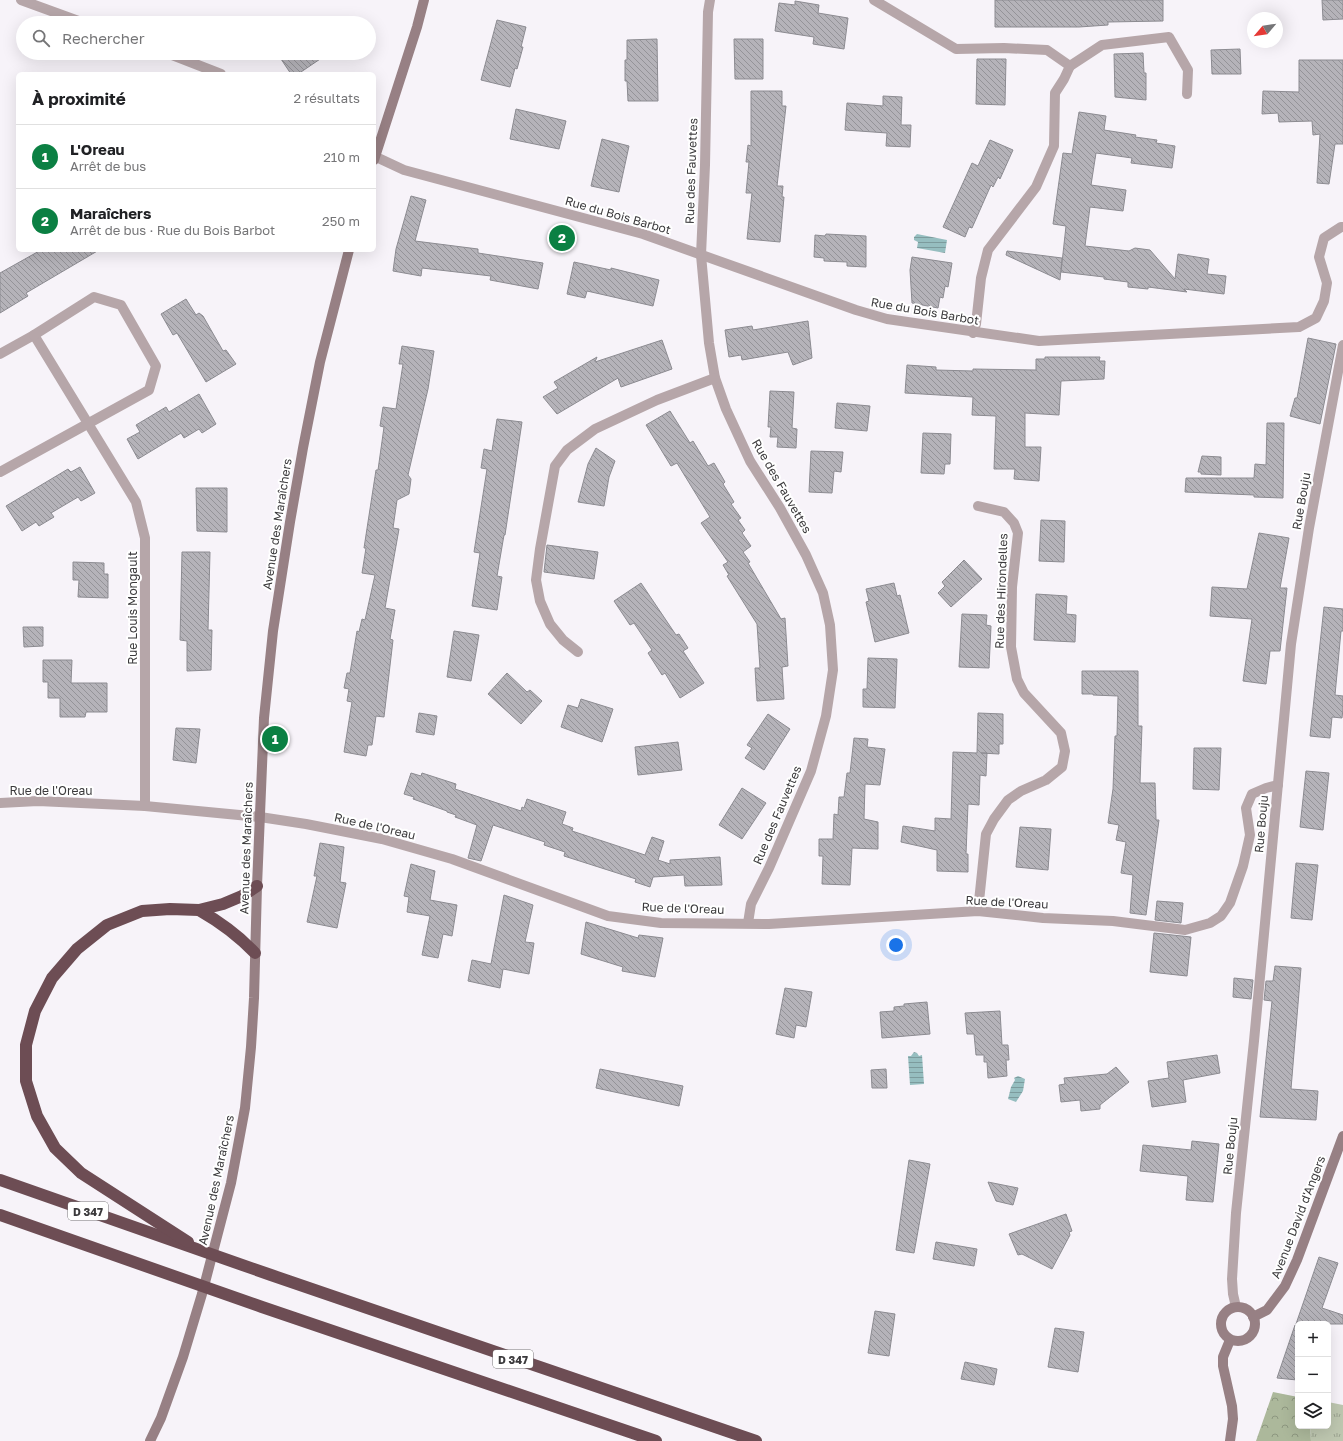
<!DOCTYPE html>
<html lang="fr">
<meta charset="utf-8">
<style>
body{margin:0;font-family:"Golos Text",sans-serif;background:#f6f6f6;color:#202124}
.controls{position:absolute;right:12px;bottom:12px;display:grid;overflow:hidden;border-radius:6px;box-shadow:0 4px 16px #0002}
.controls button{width:36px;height:36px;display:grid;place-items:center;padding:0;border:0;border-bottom:1px solid #e0e0e0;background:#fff;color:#202124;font:20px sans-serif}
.compass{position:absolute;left:1247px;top:12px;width:36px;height:36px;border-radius:50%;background:#fff;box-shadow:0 4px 16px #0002;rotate:241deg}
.you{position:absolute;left:896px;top:945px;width:14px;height:14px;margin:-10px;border:3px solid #fff;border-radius:50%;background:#1a73e8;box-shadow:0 0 0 6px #1a73e833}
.badge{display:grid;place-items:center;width:26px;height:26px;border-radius:50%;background:#0b8043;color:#fff;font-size:13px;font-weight:700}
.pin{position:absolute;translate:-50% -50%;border:2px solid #fff;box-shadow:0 1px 4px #0006}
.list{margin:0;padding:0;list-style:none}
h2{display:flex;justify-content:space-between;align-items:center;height:52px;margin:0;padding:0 16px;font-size:17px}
h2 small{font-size:13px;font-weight:400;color:#757577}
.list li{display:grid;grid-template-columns:26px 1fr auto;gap:12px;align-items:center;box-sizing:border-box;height:64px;padding:0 16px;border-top:1px solid #e0e0e0}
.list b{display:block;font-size:15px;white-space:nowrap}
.list p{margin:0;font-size:13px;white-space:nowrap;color:#757577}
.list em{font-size:13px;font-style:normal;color:#757577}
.icon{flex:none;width:22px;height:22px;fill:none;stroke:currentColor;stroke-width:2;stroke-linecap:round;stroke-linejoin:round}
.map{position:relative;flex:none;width:1343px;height:1441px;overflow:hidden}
.search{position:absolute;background:#fff;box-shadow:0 4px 16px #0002;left:16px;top:16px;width:360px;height:44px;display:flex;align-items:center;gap:10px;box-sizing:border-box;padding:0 14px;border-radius:22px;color:#757577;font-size:15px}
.panel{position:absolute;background:#fff;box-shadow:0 4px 16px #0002;left:16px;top:72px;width:360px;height:180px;border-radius:6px}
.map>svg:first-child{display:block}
.grass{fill:url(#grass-tufts)}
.forest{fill:url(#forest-crowns)}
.water{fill:url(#water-rules)}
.building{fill:url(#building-back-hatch);stroke:#8c8b91}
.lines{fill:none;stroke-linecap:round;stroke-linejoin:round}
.street{stroke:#b6a6a9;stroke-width:10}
.secondary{stroke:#978084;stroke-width:10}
.highway{stroke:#6d4d54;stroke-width:12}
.labels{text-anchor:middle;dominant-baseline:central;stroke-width:4;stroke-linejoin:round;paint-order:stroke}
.shield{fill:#fff;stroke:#767576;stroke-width:1}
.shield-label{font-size:11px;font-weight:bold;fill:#3b3a3c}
.street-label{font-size:12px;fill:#3b3a3c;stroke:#fff}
</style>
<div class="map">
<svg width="1343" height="1441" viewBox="0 0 1343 1441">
<defs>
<pattern id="grass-tufts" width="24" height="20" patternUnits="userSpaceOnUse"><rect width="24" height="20" fill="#bec7b0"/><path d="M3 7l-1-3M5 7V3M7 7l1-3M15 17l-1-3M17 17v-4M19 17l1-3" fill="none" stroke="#9ca390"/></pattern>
<pattern id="forest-crowns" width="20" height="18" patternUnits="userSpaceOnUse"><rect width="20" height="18" fill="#acb89b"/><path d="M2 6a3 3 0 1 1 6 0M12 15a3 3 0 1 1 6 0" fill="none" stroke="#8d9780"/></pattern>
<pattern id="water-rules" width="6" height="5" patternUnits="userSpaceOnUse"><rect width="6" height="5" fill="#96bec0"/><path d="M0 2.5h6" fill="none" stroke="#7c9b9d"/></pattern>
<pattern id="building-back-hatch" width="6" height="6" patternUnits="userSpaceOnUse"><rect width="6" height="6" fill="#b5b3b9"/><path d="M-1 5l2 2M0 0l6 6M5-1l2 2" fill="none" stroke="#949398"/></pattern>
</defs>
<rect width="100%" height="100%" fill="#f7f3f9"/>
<path class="grass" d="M1328,1402L1343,1405V1441H1311L1310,1426H1328Z"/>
<path class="forest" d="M1273,1392L1298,1397V1426H1310L1311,1441H1256Z"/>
<g class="water">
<path d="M917,234L947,240L945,253L917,248L918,242L914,240V237Z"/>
<path d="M914,1052L917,1053L919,1056L922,1055L924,1084L910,1085L908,1056H911Z"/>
<path d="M1018,1076L1025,1079L1023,1091L1016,1102L1008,1099L1011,1087L1015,1080L1014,1078Z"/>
</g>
<g class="building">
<path d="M995,0H1163V21L1108,22V25L1079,27H995Z"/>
<path d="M1322,0H1343V19L1323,20Z"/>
<path d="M795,1L819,5L818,13L848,18L844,49L813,44L814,37L775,31L779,3L795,5Z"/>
<path d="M497,20L526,27L521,47H523L517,69L515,68L510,87L481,80Z"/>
<path d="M657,39L658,101H628L627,81H625V60H627V40Z"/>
<path d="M734,39H763V79H735Z"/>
<path d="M1240,49L1241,74H1212L1211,50Z"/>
<path d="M290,53H329L298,74H291L281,59Z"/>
<path d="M1143,53L1144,73H1146V100L1115,97L1114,54Z"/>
<path d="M977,59H1006L1005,105L976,104Z"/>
<path d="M1299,60H1343V144H1335L1329,184L1317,183L1320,134L1313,135L1312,121L1279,122L1278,113L1262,114L1263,91L1299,92Z"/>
<path d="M751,91H782V106H786L777,186H783L782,197H784L780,242L747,239L752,193H746L749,162H746L748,145L751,146Z"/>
<path d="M883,96L902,97L901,125H911L910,147L886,146L887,133L845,130L847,103L883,106Z"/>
<path d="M516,109L566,121L559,149L510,139Z"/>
<path d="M1079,112L1106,116L1104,130L1136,135L1135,137L1157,140L1156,143L1175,146L1172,168L1131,163L1132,158L1096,153L1091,185L1126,190L1123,211L1090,207L1085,246L1129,251L1135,248L1150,250L1175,279L1178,254L1209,259L1207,274L1226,276L1224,294L1184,289L1187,292L1148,287V289L1128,287V282L1104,279V277L1061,272L1066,226L1053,224L1063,153L1072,154Z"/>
<path d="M602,139L629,146L619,192L591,186Z"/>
<path d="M990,140L1013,150L1000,179L998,177L993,187L991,185L972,228L969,227L965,237L943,227L972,163L978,166Z"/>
<path d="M411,196L426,200L415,241L478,249V253L543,263L538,289L490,280L491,276L422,268L421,276L393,271L396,249Z"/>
<path d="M826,234L866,236V267L847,266V262L824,261V258L814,257L815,235L825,236Z"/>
<path d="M41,250H99L26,293L28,296L0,313V273Z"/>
<path d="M1007,251L1062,258L1060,280L1006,255Z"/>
<path d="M912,257L952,263L948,287L945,286L943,298L940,297L938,308L912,303L910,270Z"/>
<path d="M574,262L611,270V268L659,280L653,306L587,291L585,298L567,294Z"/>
<path d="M186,299L196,315L199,313L203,316L223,351L226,350L236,364L206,382L177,333L173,335L161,314Z"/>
<path d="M808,321L812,358L793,365L788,352L742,360L741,355L729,357L725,330L752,326L753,330Z"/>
<path d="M1308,338L1336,344L1320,424L1290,416L1295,398H1297Z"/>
<path d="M662,340L672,369L621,387L618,378L557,414L543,397L558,388L554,382L597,357L595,362Z"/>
<path d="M402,346L434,351L428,389L408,475L411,479L409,494L397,500L393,528L399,529L385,608L395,610L390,639L393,640L384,717L376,716L372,745H368L366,756L344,752L352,702L347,701L349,689L344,688L347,673H350L357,631L359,632L362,619L365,620L375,575L362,573L366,548H364L376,470H378L384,427L380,426L383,407L396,409L403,364H399Z"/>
<path d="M1045,357H1100L1099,361H1105L1104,379L1061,381L1059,415L1025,413V447H1041L1039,481L1014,479L1015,469H994L996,416L972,415L973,397L905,393L907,365L936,367V370L973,371V369L1036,370V359H1045Z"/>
<path d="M770,391L794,392L792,428L797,429L796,448L777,447L778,437H770L771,427H768Z"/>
<path d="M199,394L216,424L202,433L199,429L184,438L181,433L138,459L127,439L140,432L136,425L166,407L169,412Z"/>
<path d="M837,403L870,406L867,431L835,428Z"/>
<path d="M670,411L690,443L693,441L708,466L714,463L725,482L723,484L734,502L731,504L741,518L738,520L745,530L742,533L751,546L743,552L750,562L748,563L781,619L785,618L788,666L782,667L784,699L757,701L755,668H760L757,624L727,576L729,575L723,565L728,562L701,523L710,517L677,463L671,466L646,425Z"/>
<path d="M497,419L522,422L505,535H504L497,576L502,577L497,610L472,606L480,553L474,552L487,469L481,468L484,449L492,451Z"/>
<path d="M1267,423H1284L1283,498L1254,497V495L1185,492L1186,478H1254L1255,464L1266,465Z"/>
<path d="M923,433L951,434L950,464H945L944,474L921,473Z"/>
<path d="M596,448L615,461L609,477L604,506L578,502L588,464Z"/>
<path d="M811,451L843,452L841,472L834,471L832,493L809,492Z"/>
<path d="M1202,456L1221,457V475L1201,474V472H1198Z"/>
<path d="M80,467L95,493L81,501L78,497L51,513L54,517L39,526L36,522L22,531L6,506L68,469L71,472Z"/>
<path d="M196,488H227V532L197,531Z"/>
<path d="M1041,520L1065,521L1064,562L1039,561Z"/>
<path d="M1259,533L1289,538L1280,588H1287L1280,651H1270L1266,684L1243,681L1252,619L1210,616L1212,587L1247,589Z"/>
<path d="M547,545L598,552L594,579L544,572Z"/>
<path d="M182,552H210L208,630H212L211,670L187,671V641L180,640Z"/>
<path d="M964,560L982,579L951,607L938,593L945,586L942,582Z"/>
<path d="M73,562L104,563V574H108V598L78,597L79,580H73Z"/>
<path d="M641,583L676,635L679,634L688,648L683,651L704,683L680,698L665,673L662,675L648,653L652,650L634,623L630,625L614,601Z"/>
<path d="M894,583L897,596L900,595L909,633L875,642L866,602L869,601L866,589Z"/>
<path d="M1036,594L1067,596L1066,614L1076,615L1075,642L1034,640Z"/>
<path d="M1324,607L1343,609V631H1341L1335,695L1343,696V709L1342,718L1332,717L1330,738L1310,736Z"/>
<path d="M962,614L987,615L986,625L991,626L989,668L959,667Z"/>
<path d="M23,627H43V646L24,647Z"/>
<path d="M454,631L479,635L471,681L447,677Z"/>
<path d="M868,658L897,659L895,708L863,707V689H867Z"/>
<path d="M43,660H72L71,683H107V712H86L85,717H60V698H48V682H43Z"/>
<path d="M1082,671H1138V726H1142L1140,783H1155L1156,820H1159L1146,915L1130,913L1133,875L1121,873L1126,842L1116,840L1119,825L1108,823L1113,789L1115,736H1117L1118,696L1093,695V694H1082Z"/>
<path d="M507,673L527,692L530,690L542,701L521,724L488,694Z"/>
<path d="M581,699L613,709L602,742L561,727L568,705L578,708Z"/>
<path d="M419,713L437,716L434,735L416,732Z"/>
<path d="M978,713L1003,714V744H999V754L981,753H987L986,776L980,775L979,805L968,804L966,854H968V872L937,871V850L901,842L903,826L935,831V818L951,819L953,752L977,753Z"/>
<path d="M768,714L790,729L764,770L745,758L752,748L747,745Z"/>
<path d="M176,728L200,729L196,763L173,760Z"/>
<path d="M854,738L868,739L867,747L885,749L880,785L865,784L864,819L878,822V849L852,848L850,885L822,884L823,856H819V839H833L834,814L838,815L839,797H844L847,773H850Z"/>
<path d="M678,742L682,770L638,775L635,747Z"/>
<path d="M1194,748H1221L1219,790L1193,789Z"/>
<path d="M1306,771L1329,773L1323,830L1300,827Z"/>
<path d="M411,773L421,776L422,773L456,784L455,789L521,811L522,807L524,808L527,799L566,812L562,824L573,828L572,831L645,855L652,837L664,841L658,860L670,864V860L720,857L722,885L685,886L684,875L653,877L650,887L635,882L636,879L564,856L565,852L544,845L545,842L493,825L481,861L468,858L477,825L455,817L456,815L447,812V811L413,799L414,797L404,794Z"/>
<path d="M742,788L766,803L742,839L719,825Z"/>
<path d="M1020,827L1051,829L1048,870L1016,867Z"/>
<path d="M320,843L344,847L340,882L346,883L337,928L307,922L317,876H314Z"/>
<path d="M1296,863L1318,865L1312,920L1291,918Z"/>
<path d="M411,864L435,871L430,900L457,905L452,936L443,934L438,958L422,955L430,916L407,912L409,897L404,896Z"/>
<path d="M504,895L533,905L525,942L534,943L529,974L503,969L500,988L468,981L472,960L491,964Z"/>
<path d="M1157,901L1183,903L1181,923L1155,920Z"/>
<path d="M586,922L638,938L639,935L663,938L655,977L622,971L623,967L581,954Z"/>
<path d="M1154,933L1191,937L1187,976L1150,972Z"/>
<path d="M1275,966L1301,968L1291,1089L1318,1091L1316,1120L1260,1117L1272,1001L1264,1000L1266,981H1273Z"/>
<path d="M1234,978L1253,980L1251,999L1233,997Z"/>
<path d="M785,988L812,992L806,1027L796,1025L794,1038L776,1034Z"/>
<path d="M927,1002L930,1034L882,1038L880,1012L894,1011V1007L904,1006V1004Z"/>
<path d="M1000,1011L1002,1045H1008L1009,1060H1006L1007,1076L988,1078L987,1062H984V1055H976L974,1034H967L965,1013Z"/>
<path d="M1217,1055L1220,1073L1183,1080L1186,1102L1152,1107L1148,1081L1169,1078L1167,1062Z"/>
<path d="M1116,1067L1129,1082L1100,1105V1109L1081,1111L1080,1100L1061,1102L1059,1085L1065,1084L1064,1078L1107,1074Z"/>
<path d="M600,1069L683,1086L679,1106L596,1088Z"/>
<path d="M886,1069L887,1088H872L871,1070Z"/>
<path d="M1192,1141L1219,1144L1213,1202L1186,1200L1188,1176L1140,1171L1143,1145L1191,1150Z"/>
<path d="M909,1160L930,1164L914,1253L896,1250Z"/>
<path d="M988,1182L1018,1188L1013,1205L996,1201Z"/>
<path d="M1066,1214L1072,1231L1069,1232L1070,1235L1052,1269L1022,1254L1018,1255L1009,1234Z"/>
<path d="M936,1242L977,1249L974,1266L933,1259Z"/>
<path d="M1319,1257L1338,1263L1322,1308L1343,1315V1324H1296Z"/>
<path d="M875,1311L895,1314L889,1356L868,1353Z"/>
<path d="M1295,1325L1298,1326L1297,1380L1277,1378Z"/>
<path d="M1055,1328L1084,1332L1078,1372L1048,1367Z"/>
<path d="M965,1362L997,1369L994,1385L961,1379Z"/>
</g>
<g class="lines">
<g class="street">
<path d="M21,0L84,23"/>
<path d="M710,0L708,12L705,165L701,255L709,343L715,378L726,409L750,461L780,508L806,555L823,593L830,625L833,670L826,716L811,771L769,868L751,904L748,923"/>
<path d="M874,0L956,49L1004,48L1047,50L1070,66L1064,79L1055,93L1054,146L1036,187L988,250L981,278L976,324L973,333"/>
<path d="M167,53L221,74"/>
<path d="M1070,66L1102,45L1169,37L1188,70L1187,94"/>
<path d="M374,156L404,170L643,234L856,310L887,319L1039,341L1299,327L1316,318L1324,301L1327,283L1319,257L1324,238L1341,227H1343"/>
<path d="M0,354L34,335L136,502L145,538V806"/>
<path d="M0,472L149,390L156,366L121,305L94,297L34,335"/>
<path d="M978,506L1004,512L1014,523L1018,533L1012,587L1011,647L1017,679L1024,693L1061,733L1065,751L1062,767L1046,780L1021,791L1008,800L994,819L986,834L978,911"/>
<path d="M578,652L563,640L550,624L540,601L536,580L540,549L555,466L567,450L595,429L657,400L715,378"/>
<path d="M0,803L38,801L145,806L260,817L306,824L382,839L452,859L608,916L661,923L769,924L978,911L1043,918L1113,921L1185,930L1210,923L1221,916L1230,903L1243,866L1250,835L1246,808L1252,794L1266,788L1278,785"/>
<path d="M1236,1307L1233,1294L1232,1279L1236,1213L1254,1041L1291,644L1309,528L1343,345"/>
</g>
<g class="secondary">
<path d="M374,160L417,27L424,0"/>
<circle cx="1238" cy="1324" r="17"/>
<path d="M1253,1317L1267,1310L1285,1286L1297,1260L1343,1136"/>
<path d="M150,1441L161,1418L183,1357L202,1294L231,1183L245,1108L251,1047L254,998L257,886L264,718L273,631L290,522L303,448L320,362L349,250"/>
<path d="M1230,1441L1233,1419L1232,1406L1223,1366V1357L1230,1340"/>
</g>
<g class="highway">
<path d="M199,910C220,922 238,935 255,953"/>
<path d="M0,1180L271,1275L756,1441"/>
<path d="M0,1215L262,1307L656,1441"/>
<path d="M188,1242L81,1173L55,1148L37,1116L26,1081V1045L35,1011L52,978L77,949L107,925L142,911L170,909L199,910L223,904L242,896L257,886"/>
</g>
</g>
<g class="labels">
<g class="shield">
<rect x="68" y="1202" width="40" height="18" rx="3"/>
<rect x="493" y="1350" width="40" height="18" rx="3"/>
</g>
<g class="shield-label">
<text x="88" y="1211">D 347</text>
<text x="513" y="1359">D 347</text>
</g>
<g class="street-label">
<text transform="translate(691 171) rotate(-88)">Rue des Fauvettes</text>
<text transform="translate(618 215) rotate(16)">Rue du Bois Barbot</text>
<text transform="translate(925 311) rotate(10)">Rue du Bois Barbot</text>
<text transform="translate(782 486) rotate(60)">Rue des Fauvettes</text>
<text transform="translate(1301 501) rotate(-80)">Rue Bouju</text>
<text transform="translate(277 524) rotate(-81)">Avenue des Maraîchers</text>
<text transform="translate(1001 591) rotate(-88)">Rue des Hirondelles</text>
<text transform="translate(132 608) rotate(-90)">Rue Louis Mongault</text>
<text x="51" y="790">Rue de l'Oreau</text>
<text transform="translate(777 815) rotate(-67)">Rue des Fauvettes</text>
<text transform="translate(1261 824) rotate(-85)">Rue Bouju</text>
<text transform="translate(375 826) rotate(13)">Rue de l'Oreau</text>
<text transform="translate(246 848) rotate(-88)">Avenue des Maraîchers</text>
<text transform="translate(1007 902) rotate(3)">Rue de l'Oreau</text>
<text transform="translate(683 908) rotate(2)">Rue de l'Oreau</text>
<text transform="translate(1230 1146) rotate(-84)">Rue Bouju</text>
<text transform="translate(216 1180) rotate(-78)">Avenue des Maraîchers</text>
<text transform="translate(1298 1217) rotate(-69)">Avenue David d'Angers</text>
</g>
</g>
</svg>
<div class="controls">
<button>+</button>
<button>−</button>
<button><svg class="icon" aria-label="layers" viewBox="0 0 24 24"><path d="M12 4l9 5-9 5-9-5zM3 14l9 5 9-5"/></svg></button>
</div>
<svg class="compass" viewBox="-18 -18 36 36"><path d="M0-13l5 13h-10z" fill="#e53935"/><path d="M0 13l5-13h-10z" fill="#757577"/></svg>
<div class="you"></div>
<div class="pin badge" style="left:275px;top:739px">1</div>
<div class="pin badge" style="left:562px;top:238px">2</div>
<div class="search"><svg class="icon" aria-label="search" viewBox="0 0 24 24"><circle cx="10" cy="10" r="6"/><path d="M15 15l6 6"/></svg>Rechercher</div>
<section class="panel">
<h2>À proximité<small>2 résultats</small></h2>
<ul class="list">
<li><span class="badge">1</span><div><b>L'Oreau</b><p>Arrêt de bus</p></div><em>210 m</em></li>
<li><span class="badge">2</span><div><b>Maraîchers</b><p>Arrêt de bus · Rue du Bois Barbot</p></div><em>250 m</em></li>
</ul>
</section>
</div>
